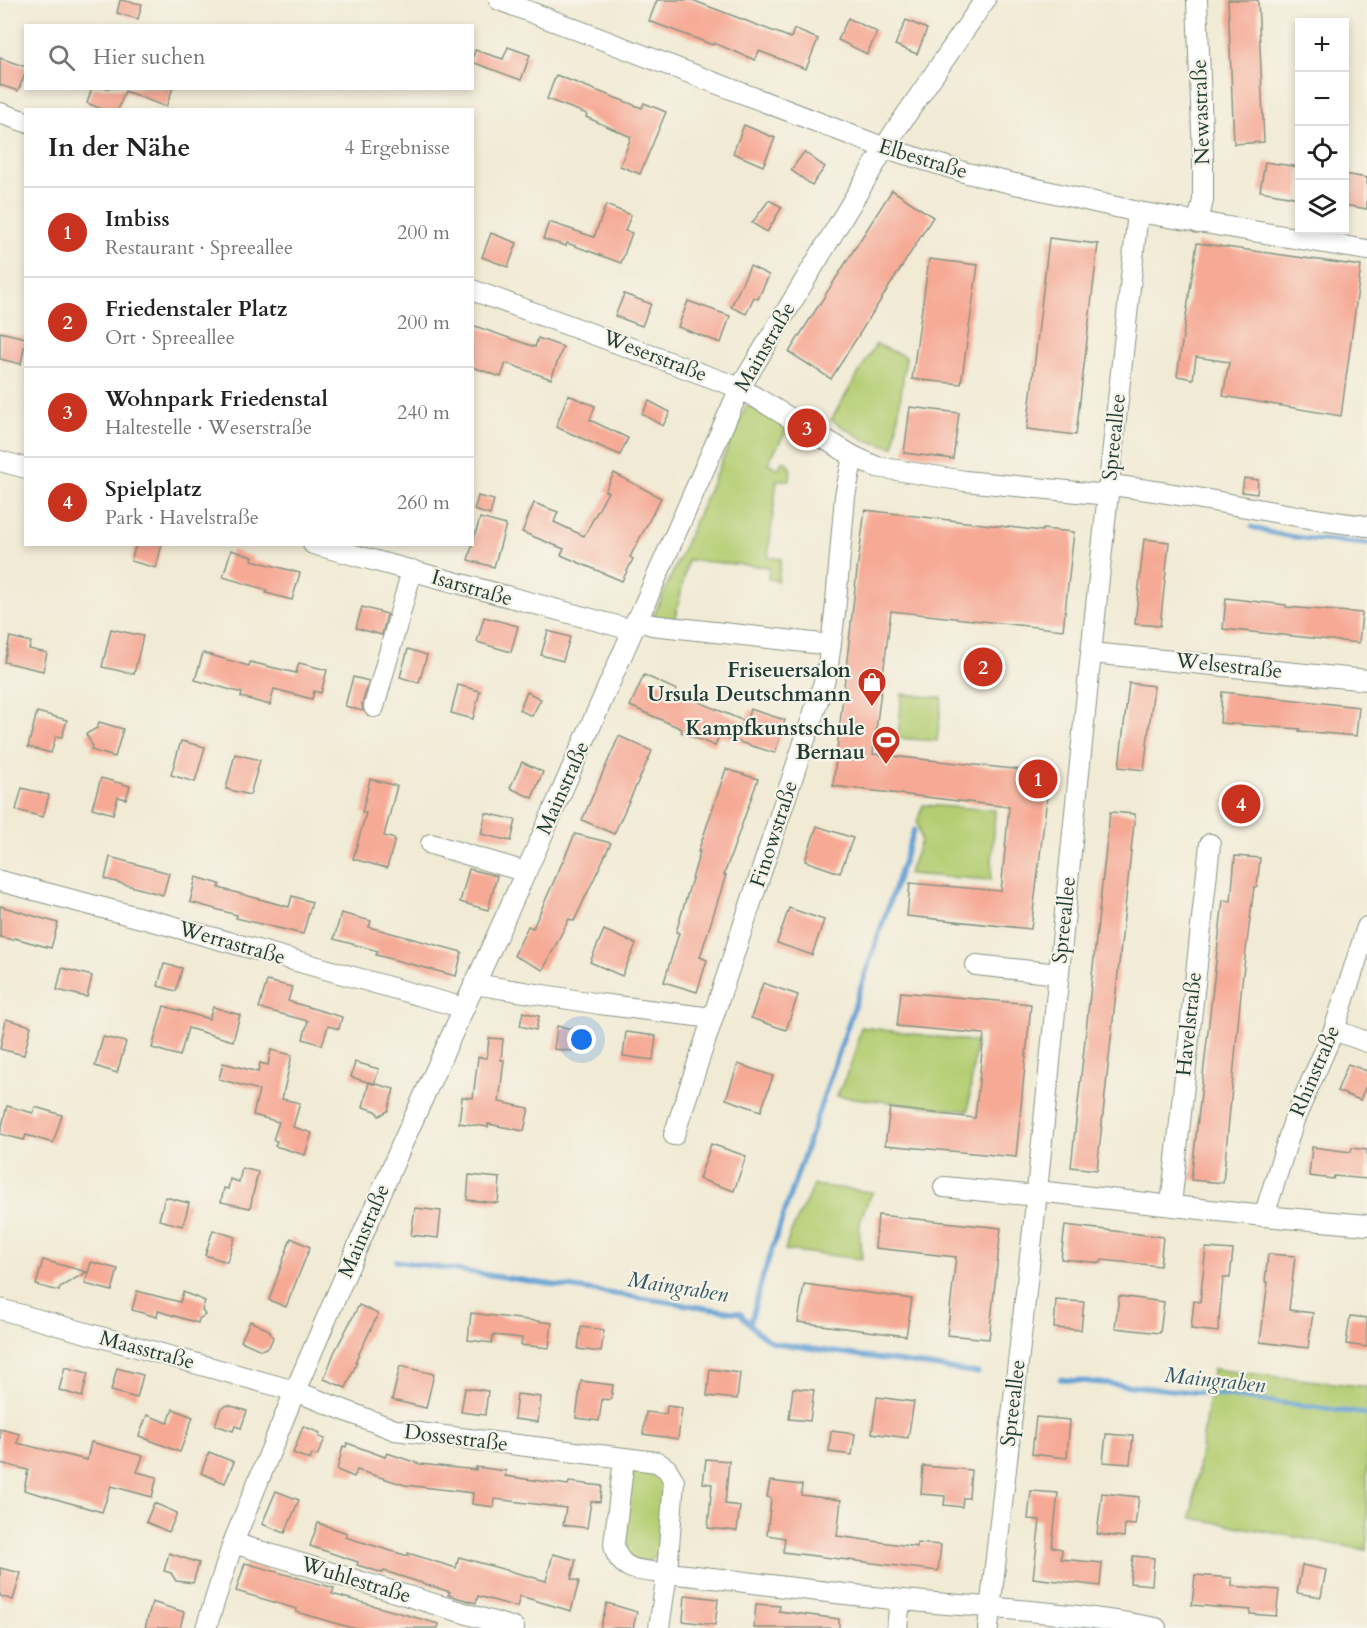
<!DOCTYPE html>
<html lang="de">
<meta charset="utf-8">
<style>
body{margin:0;font-family:Cardo,serif;background:#f6f6f6;color:#222}
.controls{position:absolute;right:18px;top:18px;display:grid;overflow:hidden;border-radius:0px;box-shadow:0 3px 9px #0003}
.controls button{width:54px;height:54px;display:grid;place-items:center;padding:0;border:0;border-bottom:2px solid #e0e0e0;background:#fff;color:#222;font:30px sans-serif}
.you{position:absolute;left:582px;top:1040px;width:21px;height:21px;margin:-15px;border:4px solid #fff;border-radius:50%;background:#1a73e8;box-shadow:0 0 0 9px #1a73e833}
.badge{display:grid;place-items:center;width:39px;height:39px;border-radius:50%;background:#c8321e;color:#fff;font-size:20px;font-weight:700}
.pin{position:absolute;translate:-50% -50%;border:3px solid #fff;box-shadow:0 2px 6px #0006}
.list{margin:0;padding:0;list-style:none}
h2{display:flex;justify-content:space-between;align-items:center;height:78px;margin:0;padding:0 24px;font-size:26px}
h2 small{font-size:20px;font-weight:400;color:#767676}
.list li{display:grid;grid-template-columns:39px 1fr auto;gap:18px;align-items:center;box-sizing:border-box;height:90px;padding:0 24px;border-top:2px solid #e0e0e0}
.list b{display:block;font-size:22px;white-space:nowrap}
.list p{margin:0;font-size:20px;white-space:nowrap;color:#767676}
.list em{font-size:20px;font-style:normal;color:#767676}
.icon{flex:none;width:33px;height:33px;fill:none;stroke:currentColor;stroke-width:2;stroke-linecap:round;stroke-linejoin:round}
.map{position:relative;flex:none;width:1367px;height:1628px;overflow:hidden}
.search{position:absolute;background:#fff;box-shadow:0 3px 9px #0003;left:24px;top:24px;width:450px;height:66px;display:flex;align-items:center;gap:15px;box-sizing:border-box;padding:0 21px;border-radius:0px;color:#767676;font-size:22px}
.panel{position:absolute;background:#fff;box-shadow:0 3px 9px #0003;left:24px;top:108px;width:450px;height:438px;border-radius:0px}
.map>svg:first-child{display:block}
.green{fill:#b4cd72;stroke:#6a8553;stroke-width:1.5}
.lines{fill:none;stroke-linecap:round;stroke-linejoin:round}
.stream{stroke:#629fd3;stroke-width:5}
.building{fill:#f6a994}
.minor-casing{stroke:#889484;stroke-width:22}
.minor{stroke:#fff;stroke-width:20}
.labels{text-anchor:middle;dominant-baseline:central;stroke-width:4.5;stroke-linejoin:round;paint-order:stroke}
.street-label{font-size:21px;fill:#1f3d34;stroke:#f7f3e8}
.poi-label{font-size:21px;font-weight:bold;fill:#1f3d34;stroke:#f7f3e8;text-anchor:end}
.water-label{font-size:22px;font-style:italic;fill:#335a64;stroke:#f7f3e8}
</style>
<div class="map">
<svg width="1367" height="1628" viewBox="0 0 1367 1628">
<rect width="100%" height="100%" fill="#f7f3e8"/>
<filter id="ink" filterUnits="userSpaceOnUse"><feTurbulence type="fractalNoise" baseFrequency=".0167" numOctaves="2"/><feDisplacementMap in="SourceGraphic" scale="12" xChannelSelector="R" yChannelSelector="G"/><feConvolveMatrix kernelMatrix="1 2 1 2 8 2 1 2 1" color-interpolation-filters="sRGB"/></filter>
<filter id="wash" filterUnits="userSpaceOnUse"><feTurbulence type="fractalNoise" baseFrequency=".008" numOctaves="4" result="noise"/><feDisplacementMap in="SourceGraphic" scale="24" xChannelSelector="R" yChannelSelector="G"/><feGaussianBlur stdDeviation="1.35" result="paint"/><feColorMatrix in="noise" values="0 0 0 0 0 0 0 0 0 0 0 0 0 0 0 0 0 1.4 0 .05"/><feComposite in="paint" operator="in"/></filter>
<g filter="url(#wash)">
<rect width="100%" height="100%" fill="#f1ebd5"/>
<g class="green">
<path d="M876,344L906,357L894,447L867,441L831,420Z"/>
<path d="M755,405L789,426L768,463L778,469L783,460C792,466 791,471 790,480H777L768,557L781,559L778,581L768,579L769,567L688,560L675,619L653,617L746,406Z"/>
<path d="M902,694L942,698L937,741L898,738Z"/>
<path d="M923,805L995,810L991,880L908,874L921,841L917,822Z"/>
<path d="M861,1027L976,1042L968,1111L837,1096L853,1059Z"/>
<path d="M814,1185L873,1192C857,1221 858,1227 862,1259L785,1250L790,1234Z"/>
<path d="M1213,1369L1367,1387V1550L1191,1518Z"/>
<path d="M644,1470C652,1472 660,1475 664,1482C670,1494 664,1548 655,1557C650,1562 644,1563 637,1562L623,1549L626,1483L635,1471Z"/>
</g>
<g class="lines">
<g class="stream">
<path d="M1252,527C1289,540 1329,540 1367,544"/>
<path d="M396,1261L740,1313L757,1332L774,1343L978,1373"/>
<path d="M750,1324L763,1276L914,830"/>
<path d="M1060,1379L1212,1394L1367,1414"/>
</g>
</g>
<g id="blocks">
<g class="building">
<path d="M120,0L142,4L138,19L117,13Z"/>
<path d="M657,0H692L791,38L794,29L818,39L806,69L759,51L755,60L714,43L713,45L649,21Z"/>
<path d="M1228,0H1258L1264,142L1234,144Z"/>
<path d="M848,18L877,32L867,54L838,40Z"/>
<path d="M906,20L927,29L917,54L895,45Z"/>
<path d="M508,47L530,55L521,80L472,62L475,50L503,59Z"/>
<path d="M0,58L26,67V72L18,91L0,85Z"/>
<path d="M556,75L642,108L644,103L666,112L640,174L620,166L631,137L586,117L587,114L547,99Z"/>
<path d="M92,88H173L166,107L125,91L118,110H104L87,103Z"/>
<path d="M744,125L775,138L763,166L733,153Z"/>
<path d="M804,152L825,167L812,185L791,170Z"/>
<path d="M1265,162L1299,167V198L1260,191Z"/>
<path d="M1344,174L1367,178V209L1344,205Z"/>
<path d="M892,190L933,217L831,379L789,352Z"/>
<path d="M769,200L782,207L767,232L752,223Z"/>
<path d="M606,205L631,215L625,231L632,233L621,263L567,243L566,246L543,239L549,222L594,237Z"/>
<path d="M491,233L517,243L508,267L482,257Z"/>
<path d="M1049,238L1098,244L1076,435L1027,429Z"/>
<path d="M1197,243L1361,266L1341,416L1223,396L1229,362L1196,357L1193,379L1177,376Z"/>
<path d="M929,259L978,265L961,384L912,379Z"/>
<path d="M750,266L769,275L758,299L754,297L746,314L731,307Z"/>
<path d="M624,294L651,304L642,326L615,316Z"/>
<path d="M688,301L730,316L721,343L678,327Z"/>
<path d="M472,325L535,347L538,338L563,347L551,379L506,363L501,377L472,367Z"/>
<path d="M0,332L26,338L21,364L0,359Z"/>
<path d="M568,395L595,406L590,420L628,438L620,455L556,427Z"/>
<path d="M649,401L670,412L663,426L642,414Z"/>
<path d="M910,407L959,413L953,459L904,453Z"/>
<path d="M614,473L661,498L630,557L633,559L622,581L561,555L564,549L522,532L534,503L558,512L554,522L584,536L608,492L605,491Z"/>
<path d="M1244,478L1258,480L1257,494L1242,492Z"/>
<path d="M478,496L494,500L490,515L474,510Z"/>
<path d="M865,510L1042,531L1043,529L1074,532L1063,630L891,611L873,754L1050,773L1031,929L907,916L910,883L1001,891L1009,807L833,786L857,570Z"/>
<path d="M480,518L506,525L494,567L468,560Z"/>
<path d="M1144,539L1169,542L1160,626L1135,624Z"/>
<path d="M136,544H162L156,568L131,561Z"/>
<path d="M231,550L253,557L252,560L300,573L292,600L266,593L267,590L223,577Z"/>
<path d="M1226,598L1286,605V607L1362,613L1359,643L1223,629Z"/>
<path d="M362,607L387,614L382,635L356,628Z"/>
<path d="M484,617L518,626L511,652L477,642Z"/>
<path d="M111,629L143,636L134,674L102,667Z"/>
<path d="M548,631L570,637L563,661L541,655Z"/>
<path d="M10,637L31,642L29,649L47,653L43,671L4,662Z"/>
<path d="M408,649L427,655L419,683L400,677Z"/>
<path d="M203,653L249,666L250,662L296,673L299,663L327,670L321,693L314,691L312,699L274,689L270,705L241,697L242,693L195,680Z"/>
<path d="M644,675L677,690L676,692L746,722L750,709L785,720L775,753L719,736L715,746L681,732L682,729L630,706Z"/>
<path d="M353,677L369,681L362,704L363,711L345,706Z"/>
<path d="M1129,683L1154,686L1144,770L1119,767Z"/>
<path d="M458,685L480,691L473,719L451,713Z"/>
<path d="M527,692L541,699L532,716L519,710Z"/>
<path d="M1222,692L1359,707L1356,736L1299,731L1300,729L1220,723Z"/>
<path d="M37,712L67,720L62,737L56,736L51,753L28,747Z"/>
<path d="M99,722L123,729L115,757L91,750L92,745L86,734L97,728Z"/>
<path d="M619,736L652,751L614,834L582,820Z"/>
<path d="M181,741L205,747L195,782L171,775Z"/>
<path d="M235,754L260,760L250,795L226,789Z"/>
<path d="M522,762L543,772L532,798L510,788Z"/>
<path d="M726,769L758,779L724,875H726L700,957L707,960L697,992L664,982L679,933L676,932L700,852H698Z"/>
<path d="M101,778L130,786L126,799L118,797L113,814L92,808Z"/>
<path d="M370,779L397,786L384,836L395,839L387,868L353,859L366,813H362Z"/>
<path d="M22,788L49,795L43,817L16,810Z"/>
<path d="M1110,812L1135,814L1097,1170L1071,1167Z"/>
<path d="M486,813L516,820L511,841L481,834Z"/>
<path d="M817,826L853,838L840,873L805,861Z"/>
<path d="M575,834L611,843L574,921L569,919L543,970L514,956L528,926L533,928Z"/>
<path d="M1235,856L1260,858L1257,887H1254L1242,982L1223,1183L1191,1180L1223,900L1231,901Z"/>
<path d="M110,857L169,873L163,895L105,879Z"/>
<path d="M469,869L497,876L488,910L460,902Z"/>
<path d="M196,877L220,884L219,888L289,907L292,896L312,902L303,934L236,918L237,915L190,902Z"/>
<path d="M0,906L58,923L51,948L14,938L13,940L0,937Z"/>
<path d="M789,908L824,920L812,955L777,943Z"/>
<path d="M341,913L371,921L369,927L462,952L456,976L376,955L378,951L334,939Z"/>
<path d="M604,930L636,944L622,976L590,962Z"/>
<path d="M164,964L182,968L176,991L158,986Z"/>
<path d="M62,968L92,976L87,997L57,990Z"/>
<path d="M267,981L292,987L288,1001L342,1017L339,1029L328,1026L322,1045L303,1039L308,1021L259,1008Z"/>
<path d="M763,983L798,995L786,1030L751,1018Z"/>
<path d="M901,992L1031,1004L1016,1157L885,1145L890,1108L975,1118L984,1034L897,1026Z"/>
<path d="M164,1006L209,1019L213,1007L240,1015L233,1041L188,1028L180,1056L152,1048Z"/>
<path d="M523,1012L539,1016L536,1030L520,1026Z"/>
<path d="M6,1019L31,1026L24,1055L0,1049Z"/>
<path d="M557,1026L574,1029L572,1051L554,1049Z"/>
<path d="M626,1032L656,1036L653,1060L623,1056Z"/>
<path d="M103,1037L126,1042L117,1073L95,1066Z"/>
<path d="M489,1038L503,1039L501,1060H504L499,1102L529,1108L524,1131L488,1124V1127L459,1123L462,1097L473,1098L478,1057L487,1058Z"/>
<path d="M271,1050L292,1055L282,1099L300,1103L293,1127L312,1133L305,1155L275,1146L277,1141L273,1140L279,1122L253,1115L259,1090L219,1079L223,1063L258,1072L260,1063L268,1065Z"/>
<path d="M355,1062L379,1069L374,1084L351,1077Z"/>
<path d="M738,1064L773,1076L761,1111L726,1099Z"/>
<path d="M1348,1064L1367,1071V1083L1360,1100L1337,1091Z"/>
<path d="M369,1082L394,1089L388,1111L379,1116L376,1111L363,1107Z"/>
<path d="M7,1106L33,1113L35,1107L62,1115L53,1143L26,1135L24,1140L0,1134Z"/>
<path d="M711,1144L746,1156L734,1191L699,1179Z"/>
<path d="M1312,1147L1351,1152L1352,1148L1367,1150V1179L1334,1176L1333,1179L1309,1176Z"/>
<path d="M242,1168L258,1172L250,1208L221,1202L224,1188L228,1189L230,1179L239,1182Z"/>
<path d="M469,1175L500,1178L498,1203L467,1200Z"/>
<path d="M165,1197L189,1203L183,1226L159,1220Z"/>
<path d="M415,1208L441,1211L438,1238L411,1235Z"/>
<path d="M878,1215L1001,1228L989,1339L947,1335L956,1257L875,1248Z"/>
<path d="M1065,1225L1163,1237L1160,1266L1102,1260L1101,1263L1061,1259Z"/>
<path d="M213,1230L235,1237L227,1262L205,1255Z"/>
<path d="M291,1238L310,1247L286,1307L269,1300Z"/>
<path d="M1206,1248L1233,1250L1230,1278H1223L1218,1332L1191,1329L1194,1301L1200,1302Z"/>
<path d="M1268,1254L1295,1256L1289,1310L1313,1313L1308,1348L1260,1342L1268,1282H1265Z"/>
<path d="M43,1260L87,1272L60,1287L59,1291L36,1285Z"/>
<path d="M91,1262L118,1269L112,1291L85,1284Z"/>
<path d="M804,1284L912,1299L906,1336L798,1322Z"/>
<path d="M137,1291L180,1302L183,1292L205,1301L202,1310L205,1315L199,1319L198,1323L158,1311L157,1317L132,1310Z"/>
<path d="M1119,1296L1164,1302L1160,1333L1115,1328Z"/>
<path d="M1056,1300L1084,1302L1081,1330L1054,1328Z"/>
<path d="M359,1305L378,1314L355,1362H357L346,1388L324,1379L334,1353Z"/>
<path d="M471,1313L552,1323L549,1348L521,1345L522,1338L493,1335L492,1343L468,1340Z"/>
<path d="M1350,1316L1367,1318V1347L1346,1344Z"/>
<path d="M250,1321L269,1330L273,1338L269,1347L261,1350L241,1341Z"/>
<path d="M581,1327L604,1330L601,1352L578,1349Z"/>
<path d="M400,1366L434,1374L426,1408L392,1400Z"/>
<path d="M65,1367L88,1373L82,1397L59,1390Z"/>
<path d="M117,1368L143,1375L137,1398L111,1391Z"/>
<path d="M710,1369L740,1373L737,1399L707,1396Z"/>
<path d="M581,1381L613,1385L611,1400L602,1399L599,1421L576,1418Z"/>
<path d="M465,1388L488,1391L485,1415L461,1412Z"/>
<path d="M793,1388L814,1390L810,1421L789,1419Z"/>
<path d="M517,1394L541,1397L538,1422L514,1419Z"/>
<path d="M877,1397L914,1402L908,1438L872,1433Z"/>
<path d="M228,1405L247,1411L241,1428L235,1426L233,1431L215,1425L221,1408Z"/>
<path d="M667,1406L682,1408L678,1439L643,1434L646,1412L666,1414Z"/>
<path d="M173,1409L193,1417L180,1452L139,1436L147,1415L168,1423Z"/>
<path d="M1036,1417L1070,1420L1067,1458L1032,1454Z"/>
<path d="M303,1426L320,1433L319,1437L325,1439L317,1456L312,1454L310,1460L293,1453Z"/>
<path d="M0,1429L20,1434L17,1443L87,1460L91,1442L143,1456L137,1472L157,1477L152,1497L111,1486L102,1512L24,1490L28,1470L0,1463Z"/>
<path d="M831,1431L855,1434L852,1455L829,1452Z"/>
<path d="M1106,1434L1133,1436L1130,1464L1103,1462Z"/>
<path d="M347,1443L385,1457L387,1453L420,1464L476,1470V1467L506,1471L505,1476L568,1485L569,1482L602,1486L600,1502L591,1501L587,1528L563,1525L566,1508L495,1499L494,1507L472,1504L473,1493L405,1485L357,1470L354,1477L337,1470L343,1446L346,1447Z"/>
<path d="M209,1452L234,1462L225,1483L201,1473Z"/>
<path d="M706,1459L729,1461L725,1504L740,1506L737,1531L708,1528L712,1484L703,1483Z"/>
<path d="M923,1466L971,1470L969,1498H963L962,1507L944,1505L945,1496L921,1494Z"/>
<path d="M770,1481L802,1485L801,1495L841,1500L837,1536L917,1547V1543L941,1545L938,1571L783,1552L785,1538L767,1535L771,1498L767,1497Z"/>
<path d="M276,1491L299,1500L285,1533L262,1524Z"/>
<path d="M1031,1491L1058,1493L1052,1547L1062,1549L1061,1559L1102,1563L1100,1586L1033,1578L1040,1520L1028,1519Z"/>
<path d="M1102,1493L1139,1497L1135,1525L1125,1524L1124,1537L1097,1534Z"/>
<path d="M154,1503L177,1513L169,1532L146,1522Z"/>
<path d="M318,1523L347,1533L345,1537L408,1556V1553L456,1568L459,1557L546,1581L553,1554L576,1560L571,1579L579,1581L571,1611L520,1596L517,1607L478,1596L476,1603L448,1595L450,1592L384,1571L383,1573L357,1565L358,1562L310,1546Z"/>
<path d="M169,1553L199,1563L193,1583L176,1581L171,1573L164,1571Z"/>
<path d="M1133,1556L1154,1558L1152,1585L1130,1583Z"/>
<path d="M245,1563L334,1588L332,1594L439,1624L438,1628H352L296,1612L297,1609L236,1591Z"/>
<path d="M1302,1565L1326,1570L1321,1597L1297,1593Z"/>
<path d="M0,1568L21,1573L13,1600L0,1596Z"/>
<path d="M1195,1575L1232,1578V1586L1279,1590L1276,1616L1250,1614L1251,1610L1192,1605Z"/>
<path d="M685,1595L718,1599L715,1625L683,1621Z"/>
<path d="M152,1602L184,1612L180,1628H145Z"/>
<path d="M607,1603L637,1612L633,1628H600Z"/>
<path d="M756,1604L780,1606L779,1611L839,1619V1628H754Z"/>
</g>
</g>
</g>
<g filter="url(#ink)">
<use href="#blocks" fill-opacity="0" stroke="#889484" stroke-width="1.5"/>
<g class="lines">
<g class="minor-casing">
<g id="minor">
<path d="M499,0L885,148L967,173L1138,212L1367,250"/>
<path d="M1197,0L1203,156V200L1198,223"/>
<path d="M0,113L26,122"/>
<path d="M472,290L740,388L853,456L877,467L965,481L1108,495"/>
<path d="M0,461L26,468"/>
<path d="M1109,485C1196,494 1280,517 1367,526"/>
<path d="M313,544L632,630"/>
<path d="M636,620L652,625L831,645"/>
<path d="M1091,653L1367,680"/>
<path d="M374,707L412,570"/>
<path d="M431,844L526,872"/>
<path d="M0,881L168,925L464,1008"/>
<path d="M976,965L1059,974"/>
<path d="M474,984L600,1004L712,1018"/>
<path d="M1334,1030L1367,1042"/>
<path d="M674,1135L827,673L835,613L845,496L853,456"/>
<path d="M944,1187L1037,1196"/>
<path d="M1037,1191L1264,1216L1367,1225"/>
<path d="M1171,1205L1210,844"/>
<path d="M1264,1216L1294,1120L1334,1030L1367,927"/>
<path d="M0,1309L295,1391L395,1430L657,1462L667,1469L674,1481L667,1573C745,1581 824,1593 903,1600C987,1608 1073,1612 1156,1628"/>
<path d="M624,1459L614,1544C618,1573 644,1571 667,1573L659,1628"/>
<path d="M233,1543L514,1628"/>
<path d="M206,1628L233,1543L295,1391L403,1142L534,854L740,388L893,134L985,0"/>
<path d="M897,1628L900,1600"/>
<path d="M988,1628L1034,1221L1091,653L1138,212"/>
</g>
</g>
<use href="#minor" class="minor"/>
</g>
</g>
<defs>
<g id="shop-pin" transform="scale(1.5)"><path d="M0 17L-7.5 6A9.5 9.5 0 1 1 7.5 6Z" fill="#c8321e" stroke="#f7f3e8"/><path d="M-5-2.5h2.3a2.7 3.5 0 0 1 5.4 0H5L5.5 6h-11ZM-1.5-2.5h3a1.5 2.3 0 0 0-3 0Z" fill="#fff"/></g>
<g id="stadium-pin" transform="scale(1.5)"><path d="M0 17L-7.5 6A9.5 9.5 0 1 1 7.5 6Z" fill="#c8321e" stroke="#f7f3e8"/><path d="M0-5a6.5 5 0 1 0 0 10a6.5 5 0 1 0 0-10ZM-3.5-1.8h7v3.6h-7Z" fill="#fff"/></g>
</defs>
<g fill-rule="evenodd">
<use href="#shop-pin" x="872" y="682"/>
<use href="#stadium-pin" x="886" y="740"/>
</g>
<g class="labels">
<g class="street-label">
<text transform="translate(1201 112) rotate(-92)">Newastraße</text>
<text transform="translate(923 159) rotate(17)">Elbestraße</text>
<text transform="translate(765 347) rotate(-60)">Mainstraße</text>
<text transform="translate(655 356) rotate(21)">Weserstraße</text>
<text transform="translate(1114 437) rotate(-84)">Spreeallee</text>
<text transform="translate(472 588) rotate(16)">Isarstraße</text>
<text transform="translate(1229 666) rotate(6)">Welsestraße</text>
<text transform="translate(563 788) rotate(-66)">Mainstraße</text>
<text transform="translate(774 834) rotate(-72)">Finowstraße</text>
<text transform="translate(1064 920) rotate(-84)">Spreeallee</text>
<text transform="translate(232 943) rotate(16)">Werrastraße</text>
<text transform="translate(1189 1024) rotate(-84)">Havelstraße</text>
<text transform="translate(1315 1071) rotate(-67)">Rhinstraße</text>
<text transform="translate(364 1231) rotate(-67)">Mainstraße</text>
<text transform="translate(147 1350) rotate(15)">Maasstraße</text>
<text transform="translate(1013 1403) rotate(-83)">Spreeallee</text>
<text transform="translate(456 1438) rotate(7)">Dossestraße</text>
<text transform="translate(356 1580) rotate(17)">Wuhlestraße</text>
</g>
<g class="poi-label">
<text x="851" y="670">Friseuersalon<tspan x="851" dy="24">Ursula Deutschmann</tspan></text>
<text x="865" y="728">Kampfkunstschule<tspan x="865" dy="24">Bernau</tspan></text>
</g>
<g class="water-label">
<text transform="translate(678 1287) rotate(9)">Maingraben</text>
<text transform="translate(1215 1380) rotate(6)">Maingraben</text>
</g>
</g>
</svg>
<div class="controls">
<button>+</button>
<button>−</button>
<button><svg class="icon" aria-label="locate" viewBox="0 0 24 24"><circle cx="12" cy="12" r="6"/><path d="M12 2v4M12 18v4M2 12h4M18 12h4"/></svg></button>
<button><svg class="icon" aria-label="layers" viewBox="0 0 24 24"><path d="M12 4l9 5-9 5-9-5zM3 14l9 5 9-5"/></svg></button>
</div>
<div class="you"></div>
<div class="pin badge" style="left:1038px;top:779px">1</div>
<div class="pin badge" style="left:983px;top:667px">2</div>
<div class="pin badge" style="left:807px;top:428px">3</div>
<div class="pin badge" style="left:1241px;top:804px">4</div>
<div class="search"><svg class="icon" aria-label="search" viewBox="0 0 24 24"><circle cx="10" cy="10" r="6"/><path d="M15 15l6 6"/></svg>Hier suchen</div>
<section class="panel">
<h2>In der Nähe<small>4 Ergebnisse</small></h2>
<ul class="list">
<li><span class="badge">1</span><div><b>Imbiss</b><p>Restaurant · Spreeallee</p></div><em>200 m</em></li>
<li><span class="badge">2</span><div><b>Friedenstaler Platz</b><p>Ort · Spreeallee</p></div><em>200 m</em></li>
<li><span class="badge">3</span><div><b>Wohnpark Friedenstal</b><p>Haltestelle · Weserstraße</p></div><em>240 m</em></li>
<li><span class="badge">4</span><div><b>Spielplatz</b><p>Park · Havelstraße</p></div><em>260 m</em></li>
</ul>
</section>
</div>
